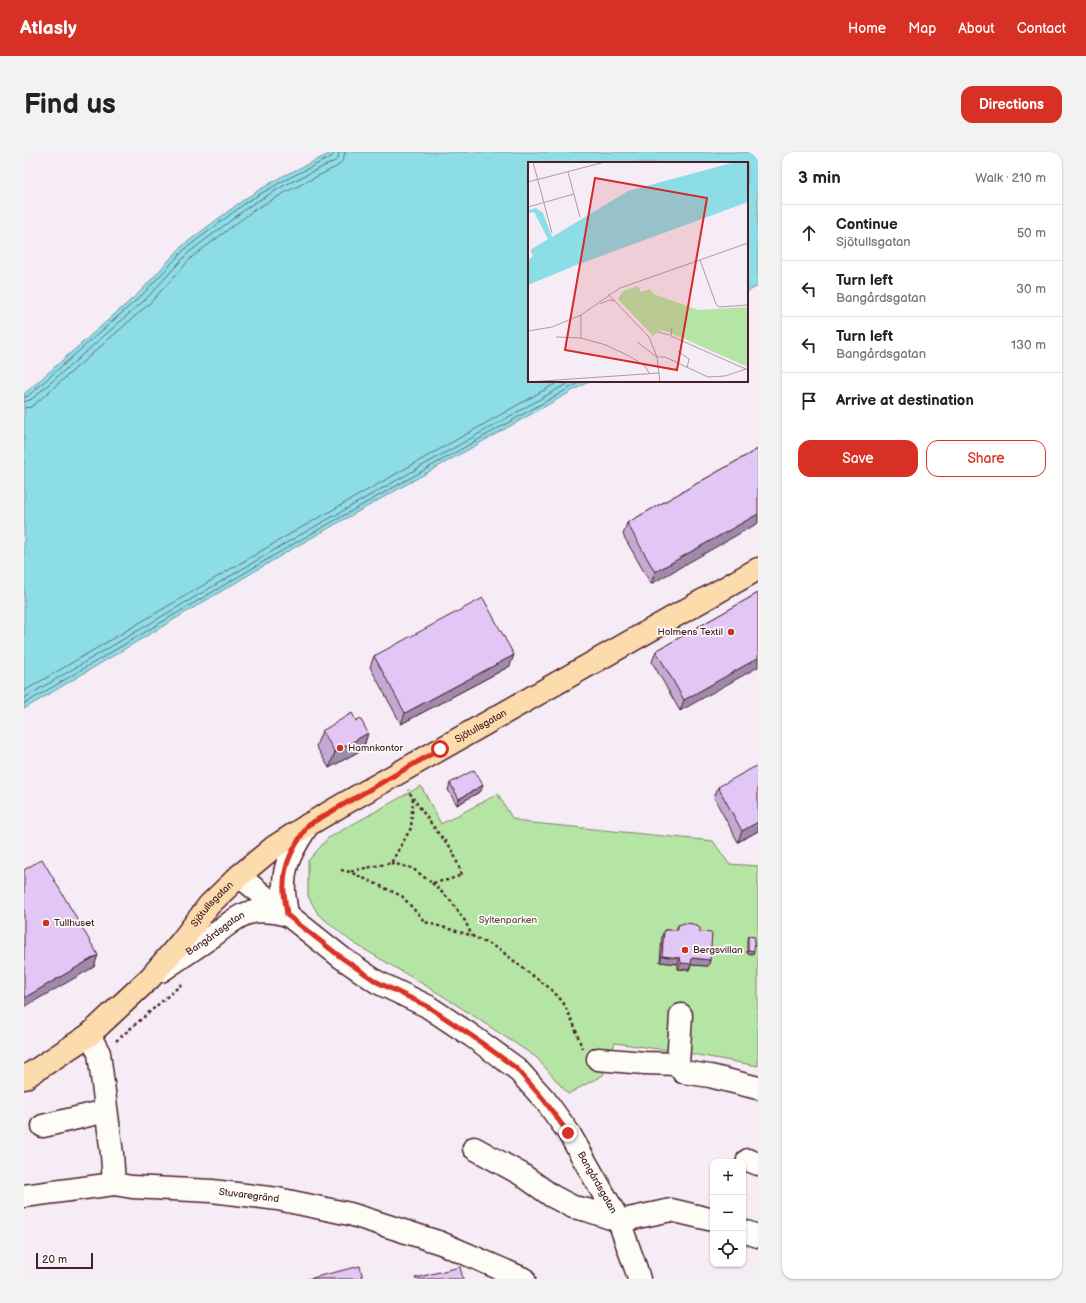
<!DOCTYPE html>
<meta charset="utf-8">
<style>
body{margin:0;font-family:"Balsamiq Sans",sans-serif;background:#f2f2f2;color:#222}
.controls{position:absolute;right:12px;bottom:12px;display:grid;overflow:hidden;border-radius:8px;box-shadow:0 1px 3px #0004}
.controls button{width:36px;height:36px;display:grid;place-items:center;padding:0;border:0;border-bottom:1px solid #e0e0e0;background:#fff;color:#222;font:20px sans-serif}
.scale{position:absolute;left:12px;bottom:10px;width:57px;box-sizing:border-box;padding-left:4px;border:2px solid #4a1f2b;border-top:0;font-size:11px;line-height:14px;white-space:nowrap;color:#4a1f2b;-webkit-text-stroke:3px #fdfcf7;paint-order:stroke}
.stop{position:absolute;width:12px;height:12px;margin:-9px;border:3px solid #d93025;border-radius:50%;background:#fff}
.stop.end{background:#d93025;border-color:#fff;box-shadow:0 1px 4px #0008}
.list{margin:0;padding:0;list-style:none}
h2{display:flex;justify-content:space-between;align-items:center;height:52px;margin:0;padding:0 16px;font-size:17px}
h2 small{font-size:13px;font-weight:400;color:#767676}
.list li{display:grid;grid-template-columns:26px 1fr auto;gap:12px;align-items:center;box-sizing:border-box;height:56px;padding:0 16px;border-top:1px solid #e0e0e0}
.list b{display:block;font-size:15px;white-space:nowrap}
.list p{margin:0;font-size:13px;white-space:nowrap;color:#767676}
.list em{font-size:13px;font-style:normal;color:#767676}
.actions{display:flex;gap:8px;padding:12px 16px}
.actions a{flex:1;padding:9px 0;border:1px solid #d93025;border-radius:12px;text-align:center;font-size:14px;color:#d93025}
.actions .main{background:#d93025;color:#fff}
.icon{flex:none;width:22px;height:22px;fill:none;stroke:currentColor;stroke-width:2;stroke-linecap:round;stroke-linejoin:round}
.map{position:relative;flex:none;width:734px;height:1127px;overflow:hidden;border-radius:12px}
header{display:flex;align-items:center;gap:24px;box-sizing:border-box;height:56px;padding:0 20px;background:#d93025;color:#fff}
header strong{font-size:19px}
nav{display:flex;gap:22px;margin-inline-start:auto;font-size:14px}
.intro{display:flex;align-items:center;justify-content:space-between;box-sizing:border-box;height:96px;padding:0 24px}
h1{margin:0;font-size:28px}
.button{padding:10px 18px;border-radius:12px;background:#d93025;color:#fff;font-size:14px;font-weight:700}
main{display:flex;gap:24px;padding:0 24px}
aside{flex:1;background:#fff;border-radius:12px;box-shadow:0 1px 3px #0004}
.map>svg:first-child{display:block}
.green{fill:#b5e5a4;stroke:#808268}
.water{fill:#8ddde7;stroke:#72919c}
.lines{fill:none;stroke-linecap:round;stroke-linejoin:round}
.shore{stroke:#656b76;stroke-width:1}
.minor-casing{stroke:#4a1f2b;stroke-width:25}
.major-casing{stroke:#4a1f2b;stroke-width:25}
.path{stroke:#4a1f2b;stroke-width:2.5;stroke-dasharray:3 3;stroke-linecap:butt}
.minor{stroke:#fdfcf7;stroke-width:22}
.major{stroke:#fcdcac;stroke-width:22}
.wall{fill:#c2aad3;stroke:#4a1f2b}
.shaded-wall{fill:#9e8bac;stroke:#4a1f2b}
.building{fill:#e2c6f5;stroke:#4a1f2b}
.route{stroke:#d93025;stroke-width:5}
.poi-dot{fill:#c8321e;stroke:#fdfcf7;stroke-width:1.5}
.labels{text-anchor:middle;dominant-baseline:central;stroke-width:3.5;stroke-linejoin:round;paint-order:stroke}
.poi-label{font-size:10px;fill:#4a1f2b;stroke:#fdfcf7;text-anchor:start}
.street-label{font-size:10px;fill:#4a1f2b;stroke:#fdfcf7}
.park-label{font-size:10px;fill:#655049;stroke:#fdfcf7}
.inset-road{fill:none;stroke:#b19aa5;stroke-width:1}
.view{fill:#d62828;fill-opacity:0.15;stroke:#d62828;stroke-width:2}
.inset-edge{fill:none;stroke:#4a1f2b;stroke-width:2}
</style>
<header>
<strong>Atlasly</strong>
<nav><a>Home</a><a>Map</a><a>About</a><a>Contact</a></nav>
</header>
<div class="intro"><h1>Find us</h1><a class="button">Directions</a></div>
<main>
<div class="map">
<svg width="734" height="1127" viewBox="0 0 734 1127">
<rect width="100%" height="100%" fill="#f5ecf6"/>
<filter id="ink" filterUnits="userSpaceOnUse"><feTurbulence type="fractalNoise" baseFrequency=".025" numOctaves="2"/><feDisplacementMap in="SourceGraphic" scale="8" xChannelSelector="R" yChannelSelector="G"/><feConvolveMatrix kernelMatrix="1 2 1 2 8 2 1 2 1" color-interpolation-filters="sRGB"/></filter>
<g filter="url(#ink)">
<path class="green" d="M397,634L417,672L474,642L488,666L499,670L689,689L705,712L734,714V914L657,900L591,891L579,923L544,942L512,905L419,844L328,790L294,762L284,744V709L304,686Z"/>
<path class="water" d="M309,0H734V134L723,140V11H505V229H566L273,394L0,557V242L116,140L158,94L222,46L257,25Z"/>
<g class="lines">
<g class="shore">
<path d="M0,245L4,244L118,143L161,97L224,49L259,29L307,5L309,3L310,0"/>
<path d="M0,250L8,247L122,147L164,101L227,53L261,33L311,9L314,6L315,0"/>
<path d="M0,256L7,255L11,252L126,151L168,105L230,58L264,39L314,14L319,8L321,0"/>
<path d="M0,539L266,382L536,229"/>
<path d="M0,546L269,387L548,229"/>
<path d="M0,552L271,391L558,229"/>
</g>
<g class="minor-casing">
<g id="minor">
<path id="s1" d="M215,724L318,806L353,830L403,854L448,884L492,916L521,948L545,981L595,1069L612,1117L615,1127"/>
<path d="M263,763C262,753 259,742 260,732C260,709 272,692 284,673"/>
<path id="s2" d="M137,819C154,807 173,795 190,783C201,775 211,765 224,761C238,758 250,759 263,763"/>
<path d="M657,863L654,912L659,920L686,924L734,936"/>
<path id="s3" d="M65,883L75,901L88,1002L90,1032L108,1035L188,1039L254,1047L326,1062L417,1091L500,1127"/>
<path d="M574,907L620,911L654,912"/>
<path d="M19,974L82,959"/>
<path d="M450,996L497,1022L528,1044L549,1055L563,1058L595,1069L647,1058L689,1068"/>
<path d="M724,1008L734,1012"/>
<path d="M0,1044L90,1032"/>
<path d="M719,1079L734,1084"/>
</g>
</g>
<g class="major-casing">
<g id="major">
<path id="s4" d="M0,926L65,883L95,855L126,826L157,790L185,753L215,724L250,695L284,673L318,653L734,417"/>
</g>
</g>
<g class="path">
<path d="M367,711L388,716L408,731L424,728L438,723L428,697L414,681L389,646"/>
<path d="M317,718L326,720L378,744L401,770L446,783L475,797L505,821L527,837L539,850L550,873L558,896"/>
<path d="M327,719L367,711L387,676L389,646L384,638"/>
<path d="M408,731L427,749L441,769L448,784"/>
<path d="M92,889L159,831"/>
</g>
<use href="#minor" class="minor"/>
<use href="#major" class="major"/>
</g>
<g class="wall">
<path d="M734,297L627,432L599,383L603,371Z"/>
<path d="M734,441L656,559L628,510L632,499Z"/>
<path d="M350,504L486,514L377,572L346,515Z"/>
<path d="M332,569L344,581L339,597L305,616L292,594L298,579Z"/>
<path d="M426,631L457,639L433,653L424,638Z"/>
<path d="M694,635L734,679L714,690L690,646Z"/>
<path d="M654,773L676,780L686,808L684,814L667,813L665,818L654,817V812L636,810L638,784L640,778H652Z"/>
<path d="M724,784L729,802L723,801V788Z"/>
</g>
<g class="shaded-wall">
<path d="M734,362V371L627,432L631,420Z"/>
<path d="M490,503L486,514L377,572L381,561Z"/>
<path d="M734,506V515L656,559L660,548Z"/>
<path d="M344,581L339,597L305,616L311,600Z"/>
<path d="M459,633L457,639L433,653L435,647Z"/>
<path d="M734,670V679L714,690L718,679Z"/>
<path d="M724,798L730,799L729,802L723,801Z"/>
<path d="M74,803L70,815L0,855V846Z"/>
<path d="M638,804L656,806L654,812L636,810Z"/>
<path d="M668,806L686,808L684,814L667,813L665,818L654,817L657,811Z"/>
</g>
<g class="building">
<path d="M734,297V362L631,420L603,371Z"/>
<path d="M734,441V506L660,548L632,499Z"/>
<path d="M459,446L490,503L381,561L350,504Z"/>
<path d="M328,561L332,569L336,566L344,581L311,600L298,579Z"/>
<path d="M734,613V670L718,679L694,635Z"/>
<path d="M450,618L459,633L435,647L426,631Z"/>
<path d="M18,707L74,803L0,846V718Z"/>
<path d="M661,771L669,772L676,776V780L688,781L686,808L668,806L667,812L657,811L656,806L638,804L640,778H654V773Z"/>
<path d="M724,784L731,785L730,799L724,798Z"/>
<path d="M336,1114L339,1127H284Z"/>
<path d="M436,1115L439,1127H391V1126Z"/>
</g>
</g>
<g class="lines" filter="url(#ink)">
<path class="route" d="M416,597L284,673C272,692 260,709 260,732C259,742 262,753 263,763L318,806L353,830L403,854L448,884L492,916L520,948L544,981"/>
</g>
<g class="poi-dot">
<circle cx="707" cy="480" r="4"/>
<circle cx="316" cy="596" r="4"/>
<circle cx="22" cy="771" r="4"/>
<circle cx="661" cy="798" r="4"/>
</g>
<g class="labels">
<g class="poi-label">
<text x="699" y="480" text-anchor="end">Holmens Textil</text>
<text x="324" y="596">Hamnkontor</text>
<text x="30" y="771">Tullhuset</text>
<text x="669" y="798">Bergsvillan</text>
</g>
<g class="street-label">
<text stroke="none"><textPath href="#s4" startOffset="582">Sjötullsgatan</textPath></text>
<text stroke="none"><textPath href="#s4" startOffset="258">Sjötullsgatan</textPath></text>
<text stroke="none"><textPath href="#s2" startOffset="66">Bangårdsgatan</textPath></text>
<text stroke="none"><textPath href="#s1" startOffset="479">Bangårdsgatan</textPath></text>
<text stroke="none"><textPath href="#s3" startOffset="288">Stuvaregränd</textPath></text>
</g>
<g class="park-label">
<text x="484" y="768">Syltenparken</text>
</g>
</g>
<g transform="translate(504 10)">
<rect width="220" height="220" fill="#f5ecf6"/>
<path d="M110,124L113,130L122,127L125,132L171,148L220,145V205L143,171L133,168L125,174L90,137L95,129Z" fill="#b5e5a4"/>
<path d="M207,0H220V40L46,104L0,123V98L5,94L2,88L20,77L6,50L0,51V48L8,46L15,51L24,75L100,29Z" fill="#8ddde7"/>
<path class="inset-road" d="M5,0L24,71M40,10L52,55M0,20L77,0M0,45L46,32M172,98L188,142L191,145L220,143M80,132L121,175L129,195L132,220M72,142L81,138L86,139M53,153V176L78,183L101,194L117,204L121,211M144,165L143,174L220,208M0,169L24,165L53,153L92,126L220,81M130,170L142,173M28,175L53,176M109,180L129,195H137L180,215L197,214L218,207M150,189L161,197L159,206M0,220L131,211"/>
<path class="view" d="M67,16L179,36L149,208L37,188Z"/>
<rect width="220" height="220" class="inset-edge"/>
</g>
</svg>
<div class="controls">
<button>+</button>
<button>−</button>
<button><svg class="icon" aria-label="locate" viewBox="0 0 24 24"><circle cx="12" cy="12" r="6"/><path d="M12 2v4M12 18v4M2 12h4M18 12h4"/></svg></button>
</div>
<div class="scale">20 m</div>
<div class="stop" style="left:416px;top:597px"></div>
<div class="stop end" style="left:544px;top:981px"></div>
</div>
<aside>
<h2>3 min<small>Walk · 210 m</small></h2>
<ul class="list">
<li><svg class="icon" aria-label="ahead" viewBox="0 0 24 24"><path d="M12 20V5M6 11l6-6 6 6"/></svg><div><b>Continue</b><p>Sjötullsgatan</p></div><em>50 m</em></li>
<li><svg class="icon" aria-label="left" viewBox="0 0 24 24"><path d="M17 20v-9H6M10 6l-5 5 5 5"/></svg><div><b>Turn left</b><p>Bangårdsgatan</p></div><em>30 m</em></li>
<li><svg class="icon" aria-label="left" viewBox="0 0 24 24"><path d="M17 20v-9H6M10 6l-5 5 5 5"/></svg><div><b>Turn left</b><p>Bangårdsgatan</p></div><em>130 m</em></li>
<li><svg class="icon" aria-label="arrive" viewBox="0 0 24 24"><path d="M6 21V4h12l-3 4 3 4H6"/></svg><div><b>Arrive at destination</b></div></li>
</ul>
<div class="actions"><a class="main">Save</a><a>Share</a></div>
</aside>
</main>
